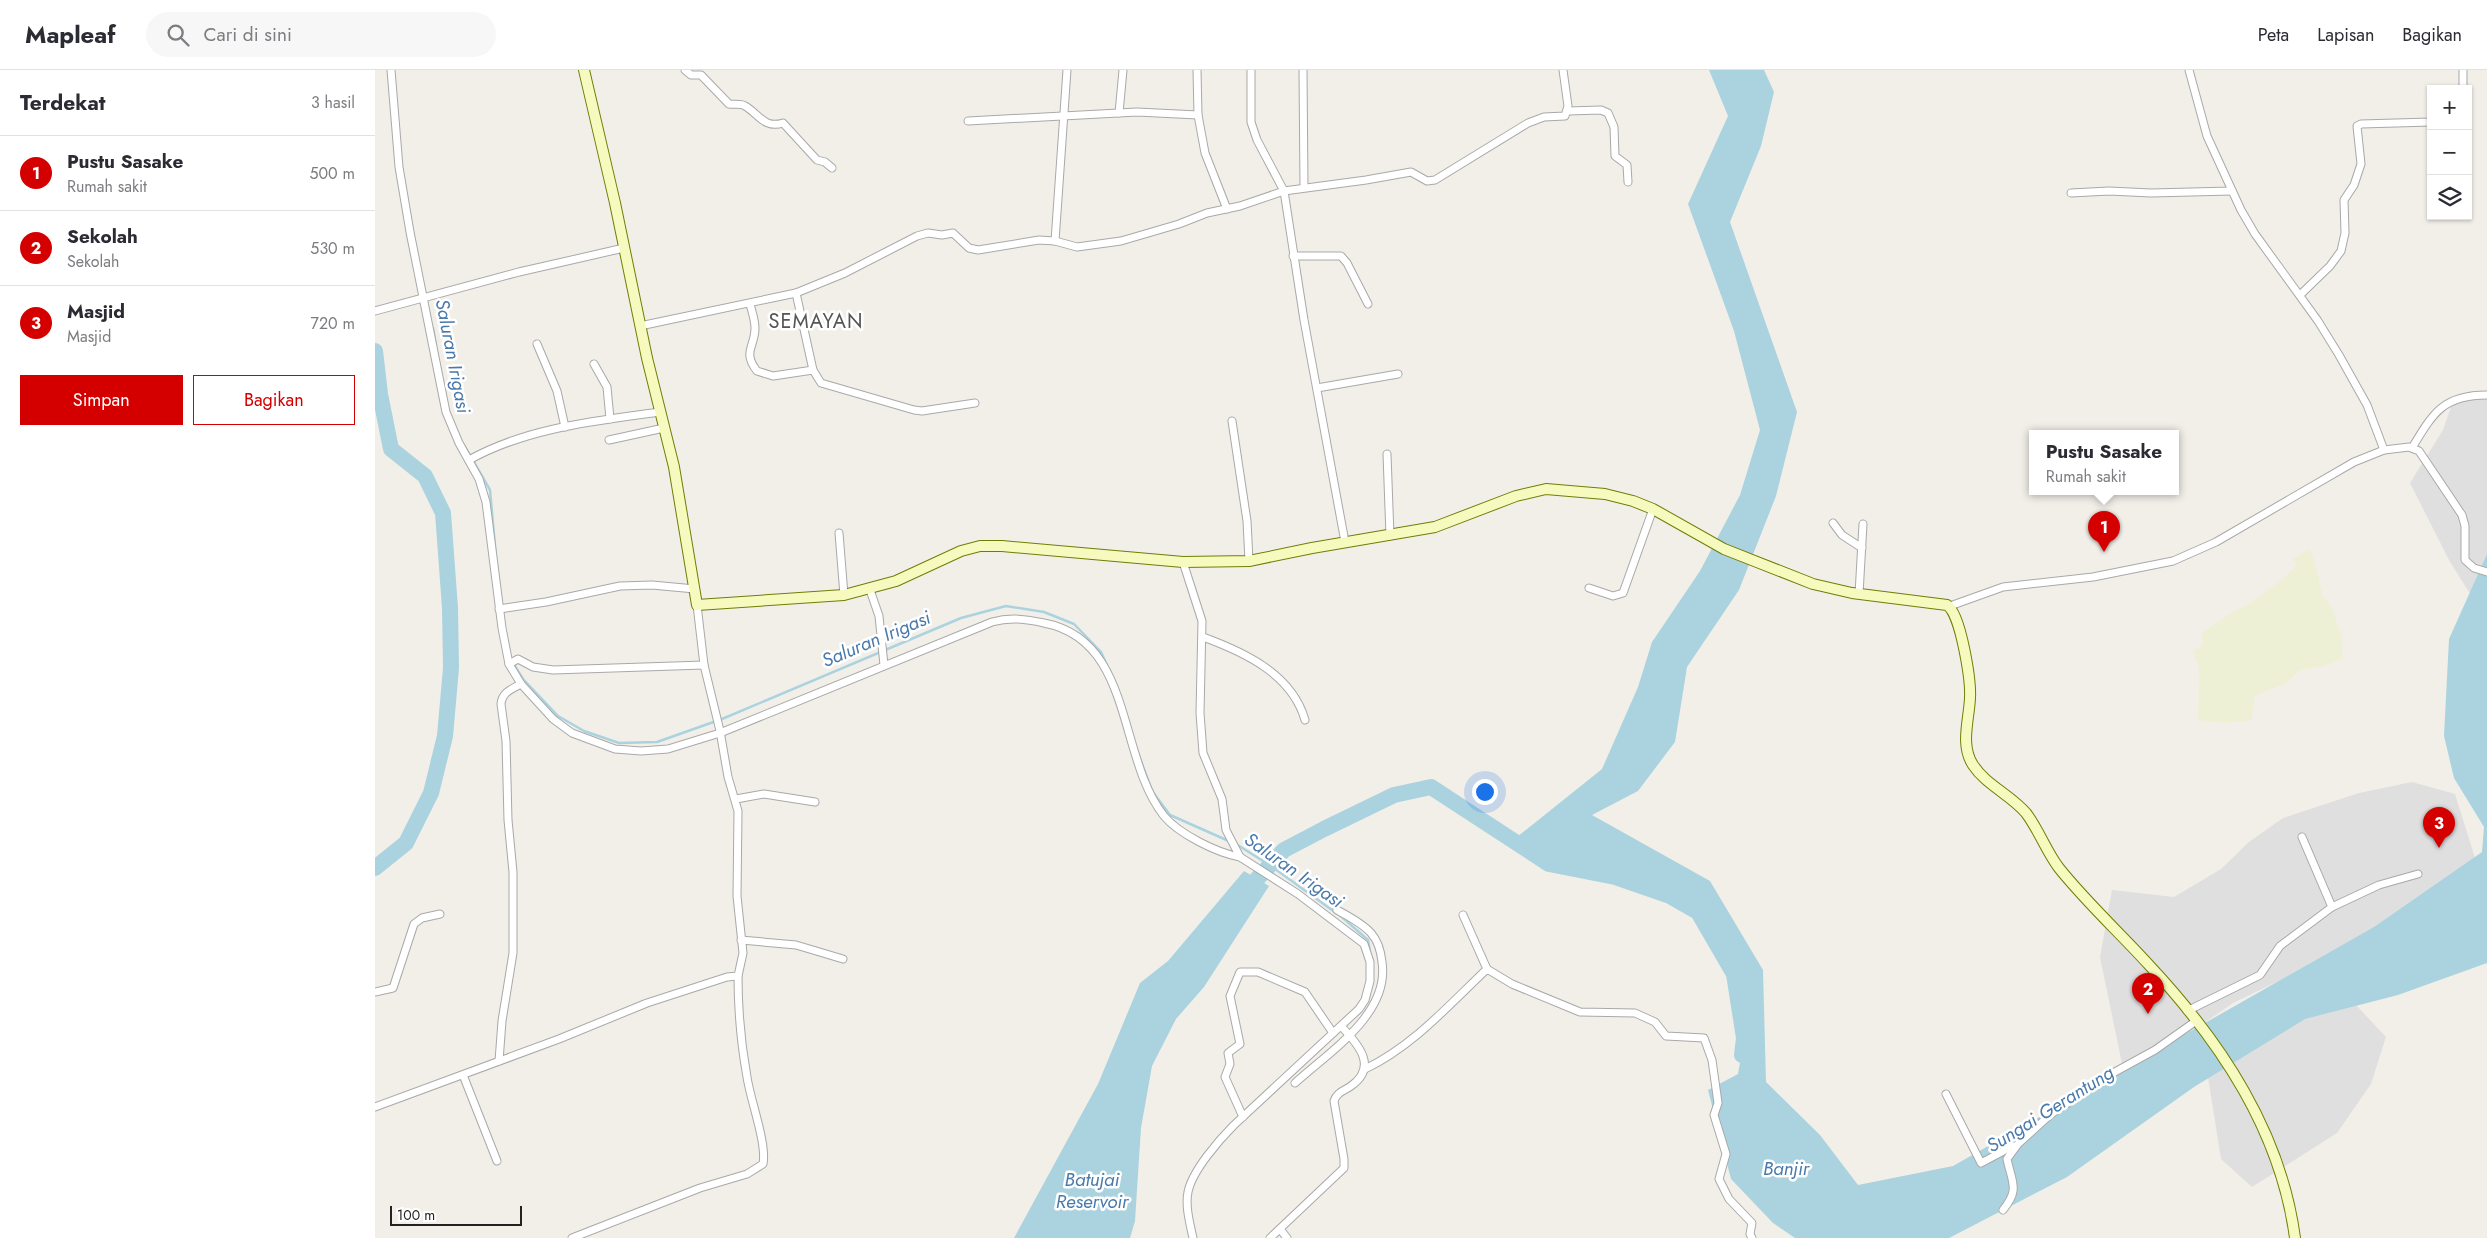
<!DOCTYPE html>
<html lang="id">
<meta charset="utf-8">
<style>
body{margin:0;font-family:Jost,sans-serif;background:#f7f7f7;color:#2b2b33}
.controls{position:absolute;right:15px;top:15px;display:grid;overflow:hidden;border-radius:0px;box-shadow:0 1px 4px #0004}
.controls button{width:45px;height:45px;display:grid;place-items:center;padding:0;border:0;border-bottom:1px solid #e1e1e2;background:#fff;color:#2b2b33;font:25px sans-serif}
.scale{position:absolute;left:15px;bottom:12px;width:132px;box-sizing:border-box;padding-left:5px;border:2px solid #222;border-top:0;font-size:14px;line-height:18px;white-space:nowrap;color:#222;-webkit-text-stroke:4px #fff;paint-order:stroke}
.you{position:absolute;left:1109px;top:721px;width:18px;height:18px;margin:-12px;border:4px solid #fff;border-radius:50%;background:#1a73e8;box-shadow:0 0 0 8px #1a73e833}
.badge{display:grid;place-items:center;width:32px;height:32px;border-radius:50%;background:#d40000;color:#fff;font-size:16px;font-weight:700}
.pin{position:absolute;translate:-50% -41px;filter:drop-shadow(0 1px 2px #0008)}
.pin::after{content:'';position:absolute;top:26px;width:18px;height:15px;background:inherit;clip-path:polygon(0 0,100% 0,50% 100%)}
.popup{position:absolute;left:1654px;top:360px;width:150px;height:65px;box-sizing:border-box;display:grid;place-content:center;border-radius:0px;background:#fff;filter:drop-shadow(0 1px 4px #0005);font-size:16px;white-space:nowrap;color:#7c7c81}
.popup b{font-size:19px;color:#2b2b33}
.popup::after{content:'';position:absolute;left:50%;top:100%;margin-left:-10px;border:10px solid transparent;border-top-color:#fff}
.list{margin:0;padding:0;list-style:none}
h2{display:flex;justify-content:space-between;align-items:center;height:65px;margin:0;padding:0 20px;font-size:21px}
h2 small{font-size:16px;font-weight:400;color:#7c7c81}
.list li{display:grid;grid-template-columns:32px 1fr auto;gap:15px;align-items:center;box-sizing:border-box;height:75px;padding:0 20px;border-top:1px solid #e1e1e2}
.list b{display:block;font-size:19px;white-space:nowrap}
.list p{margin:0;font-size:16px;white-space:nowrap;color:#7c7c81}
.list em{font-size:16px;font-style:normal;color:#7c7c81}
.actions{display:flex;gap:10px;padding:15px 20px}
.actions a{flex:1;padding:11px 0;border:1px solid #d40000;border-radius:0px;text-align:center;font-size:18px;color:#d40000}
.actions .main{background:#d40000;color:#fff}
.icon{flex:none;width:28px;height:28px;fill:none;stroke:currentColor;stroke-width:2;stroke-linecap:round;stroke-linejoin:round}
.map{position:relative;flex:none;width:2112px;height:1168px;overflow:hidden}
header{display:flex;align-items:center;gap:30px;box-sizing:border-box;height:70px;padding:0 25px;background:#fff;border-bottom:1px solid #e1e1e2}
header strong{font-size:24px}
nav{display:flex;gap:28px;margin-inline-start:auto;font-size:18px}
.search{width:350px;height:45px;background:#f7f7f7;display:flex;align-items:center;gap:12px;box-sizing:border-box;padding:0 18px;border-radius:28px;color:#7c7c81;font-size:19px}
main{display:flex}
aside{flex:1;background:#fff}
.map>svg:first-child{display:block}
.residential{fill:#e0dfdf}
.farmland{fill:#eef0d5}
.water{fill:#aad3df}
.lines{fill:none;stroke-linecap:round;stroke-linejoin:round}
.stream{stroke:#aad3df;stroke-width:2.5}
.river{stroke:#aad3df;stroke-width:16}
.street-casing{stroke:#a9a9a9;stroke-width:9}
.secondary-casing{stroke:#707d05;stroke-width:12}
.street{stroke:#fff;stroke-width:7}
.secondary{stroke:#f7fabf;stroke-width:10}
.labels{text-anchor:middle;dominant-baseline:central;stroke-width:5;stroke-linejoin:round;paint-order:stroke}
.water-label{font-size:19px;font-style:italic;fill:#4a7aab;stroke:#fff}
.quarter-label{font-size:20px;letter-spacing:1px;fill:#555;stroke:#fff}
</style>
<header>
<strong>Mapleaf</strong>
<div class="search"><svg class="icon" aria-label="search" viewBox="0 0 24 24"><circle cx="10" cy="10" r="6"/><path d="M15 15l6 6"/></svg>Cari di sini</div>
<nav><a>Peta</a><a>Lapisan</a><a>Bagikan</a></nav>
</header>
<main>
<aside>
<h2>Terdekat<small>3 hasil</small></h2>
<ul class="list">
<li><span class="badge">1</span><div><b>Pustu Sasake</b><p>Rumah sakit</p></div><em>500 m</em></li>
<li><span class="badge">2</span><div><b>Sekolah</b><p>Sekolah</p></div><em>530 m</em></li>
<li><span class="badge">3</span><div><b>Masjid</b><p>Masjid</p></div><em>720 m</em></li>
</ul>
<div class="actions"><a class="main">Simpan</a><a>Bagikan</a></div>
</aside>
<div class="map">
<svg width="2112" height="1168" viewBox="0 0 2112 1168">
<rect width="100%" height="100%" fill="#f2efe9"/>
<g class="residential">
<path d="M2112,325V652L2099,530L2074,490L2035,413L2068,360L2078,331Z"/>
<path d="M2037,712L2080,724L2105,804L1943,892L1858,933L1750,1008L1725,887L1737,820L1799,827L1846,799L1874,772L1908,748L1984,723Z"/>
<path d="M1981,935L2011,967L1996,1014L1962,1063L1877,1117L1846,1089L1832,1001L1877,963Z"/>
</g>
<path class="farmland" d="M1932,480L1937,483L1948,526L1956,536L1966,563L1968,588L1949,596L1925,600L1911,613L1880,626L1876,650L1849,653L1823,650L1824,599L1818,581L1829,573L1826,564L1857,542L1876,533L1908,508L1919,498L1921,494L1918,489Z"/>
<g class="water">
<path d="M1334,0H1389L1399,22L1386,76L1355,152L1422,342L1401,426L1364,520L1312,597L1300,672L1263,721L1217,745L1335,811L1388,900L1391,1012L1445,1065L1483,1115L1578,1096L1999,857L2107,782L2109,757L2079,708L2069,666L2074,569L2112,484V893L2023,925L1930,949L1819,1017L1692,1107L1574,1168H1420L1398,1153L1356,1109L1333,1020L1363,1004L1369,968L1359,904L1323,842L1295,826L1240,807L1174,794L1137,771L1227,699L1263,617L1277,572L1325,501L1365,425L1385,360L1359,261L1313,134L1353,46Z"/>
<path d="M869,801L894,816L829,917L801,949L777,996L766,1058L760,1151L755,1168H639L723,1014L765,913L793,891Z"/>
</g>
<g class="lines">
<g class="stream">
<path d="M58,258L61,275"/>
<path d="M89,375L115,420L121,487"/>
<path d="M138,593L148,609L183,646L209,661L244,673L282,672L347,649L586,548L631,536L669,542L699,554L726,582L736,604"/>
<path d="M762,680L777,721L795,745L856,772"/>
<path d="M861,774L896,796L968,848L993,870L995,881"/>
</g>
<g class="river">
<path d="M0,281L5,324L16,379L50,406L68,443L75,538L76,598L70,666L56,723L31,773L0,798"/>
<path d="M882,809L909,780L949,759L1019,725L1056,717L1174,794L1240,807L1295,826L1323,842L1359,904L1369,968L1367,985"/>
</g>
<g class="street-casing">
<g id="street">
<path d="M16,0L24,97L35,162L71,342L84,373L104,409L111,432L127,558L134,594L146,614L178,649L197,663L240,679L266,681L293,679L345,663L617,552C635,547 651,549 669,553C759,570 742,687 789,746C804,764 842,783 865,787L923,824L989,874L995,892V911L990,930L984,939L859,1055C844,1070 817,1101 813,1122C810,1136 815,1154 818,1168"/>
<path d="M310,0L316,5H326L354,34C359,35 366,33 370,36C384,44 389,59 408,53L442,90L450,92L457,98"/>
<path d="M822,0L823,45L830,83L852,139"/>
<path d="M876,0V52L882,70L909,121L929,250L970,472"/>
<path d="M928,0L929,117"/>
<path d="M1814,0L1832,66L1866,140L1880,164L1943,251L1964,285L1992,335L2009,380L2034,377L2044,381L2087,445L2090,456V490L2099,498L2112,502"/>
<path d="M2088,0V19"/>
<path d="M1193,41L1226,40L1233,43L1239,57L1240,86L1252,95L1253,112"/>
<path d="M744,43L748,0"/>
<path d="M593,51L762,42L823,45"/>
<path d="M1696,123L1734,121L1776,123L1857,121"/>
<path d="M680,171L692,0"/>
<path d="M918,186H966L972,193L993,234"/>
<path d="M421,223L438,300L446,313L539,340L547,341L600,333"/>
<path d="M1925,225L1955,196L1966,181L1970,163L1969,130L1979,115L1986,94L1982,56L1986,54L2056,52"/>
<path d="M375,234C377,242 380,250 380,258C380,277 367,282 382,301L398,306L438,300"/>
<path d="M0,241L144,202L249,178"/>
<path d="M265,256L421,223L470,203L542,166L553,163L567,165L578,163L594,178L603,180L664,170L680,171L702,177L746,171L804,154L832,143L865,136L909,121L991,110L1036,102L1052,111L1060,110L1153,53L1169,47L1190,46L1193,36L1188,0"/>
<path d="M162,274L182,321L190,357"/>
<path d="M219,294L232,317L235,349"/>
<path d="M942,318L1023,304"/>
<path d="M857,351L872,451L874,491"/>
<path d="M234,370L289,358"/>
<path d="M2037,378C2058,343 2068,325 2112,325"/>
<path d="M1012,384L1015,466"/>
<path d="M94,390C151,358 220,351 285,342"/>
<path d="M1458,453L1467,465L1487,478"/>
<path d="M464,463L469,525"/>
<path d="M808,492L827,551L825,643L828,683L847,729L851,760L865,787"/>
<path d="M1214,518L1238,526L1248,523L1278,439"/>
<path d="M495,520L504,546L509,595"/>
<path d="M1484,524L1488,454"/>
<path d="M1575,536L1628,517L1718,507L1798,491L1841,472L1979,392L2009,380"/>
<path d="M124,539L171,532L245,516L277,515L320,519"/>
<path d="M828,567C869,582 917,604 930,650"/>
<path d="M134,594L143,589L158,597L178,600L329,595"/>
<path d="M361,729L389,724L440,732"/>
<path d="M1927,767L1957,837"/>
<path d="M1088,845L1112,899"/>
<path d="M366,870L421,875L468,889"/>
<path d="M0,922L18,918L39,854L47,848L65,844"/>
<path d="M1812,941L1885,905L1905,876L1957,837L2004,815L2043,804"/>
<path d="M124,991L127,951L138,883V802L133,750L131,671L126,634C127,622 137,619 146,614"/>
<path d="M990,999C1038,976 1074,935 1112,899L1137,914L1205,942L1260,943L1280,952L1291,966L1329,968L1337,990L1343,1033L1339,1045L1351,1084L1344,1109L1354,1129L1377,1153L1375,1164L1377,1168"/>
<path d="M88,1005L122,1091"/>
<path d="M920,1013C954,982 1015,944 1007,892C1006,882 1003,871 996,863C987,853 973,846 962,840"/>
<path d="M1571,1024L1606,1093L1638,1076"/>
<path d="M0,1037L184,969L272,933L352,907L363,906L368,883L362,826L363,741L353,707L345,661L329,595L322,535"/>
<path d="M868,1047L850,1007L855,994L853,983L865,974L855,926L865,902H883L930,922L958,963"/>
<path d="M1628,1140C1645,1119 1637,1113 1632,1089L1643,1074L1676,1044L1738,1003L1780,980L1821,951"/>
<path d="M905,1159L912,1168"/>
<path d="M197,1168L325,1118L372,1104L388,1094C392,1073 375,1029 372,1007C366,974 363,940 363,906"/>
<path d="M895,1168L969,1098V1089L959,1031C962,1022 969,1021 976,1016C1003,997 984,975 966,956"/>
</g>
</g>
<g class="secondary-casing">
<path id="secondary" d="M209,0L240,133L272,288L299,397L322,535L469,525L521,511L586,481L605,476H627L808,492L874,491L937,478L1060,457L1141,426L1171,419L1230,424L1258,431L1278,439L1349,479L1438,514L1477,523L1572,535C1586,544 1596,611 1595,628C1594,650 1585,675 1598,695C1611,715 1636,725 1651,743C1664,760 1671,781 1684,798C1712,833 1745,863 1774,895C1846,972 1906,1062 1920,1168"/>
</g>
<use href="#street" class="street"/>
<use href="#secondary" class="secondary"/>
</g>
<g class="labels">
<g class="water-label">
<text transform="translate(78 286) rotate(79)">Saluran Irigasi</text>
<text transform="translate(501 569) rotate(-23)">Saluran Irigasi</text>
<text transform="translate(919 800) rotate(35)">Saluran Irigasi</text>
<text transform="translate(1675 1039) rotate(-32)">Sungai Gerantung</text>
<text x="1411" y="1098">Banjir</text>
<text x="717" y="1109">Batujai<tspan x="717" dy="22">Reservoir</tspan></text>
</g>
<g class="quarter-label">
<text x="441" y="251">SEMAYAN</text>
</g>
</g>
</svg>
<div class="controls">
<button>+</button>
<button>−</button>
<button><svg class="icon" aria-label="layers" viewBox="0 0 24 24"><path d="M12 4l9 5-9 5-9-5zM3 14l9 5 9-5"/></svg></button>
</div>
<div class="scale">100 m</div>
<div class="you"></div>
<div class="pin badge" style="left:1729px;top:482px">1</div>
<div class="popup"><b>Pustu Sasake</b>Rumah sakit</div>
<div class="pin badge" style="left:1773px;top:944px">2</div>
<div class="pin badge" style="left:2064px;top:778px">3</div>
</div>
</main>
